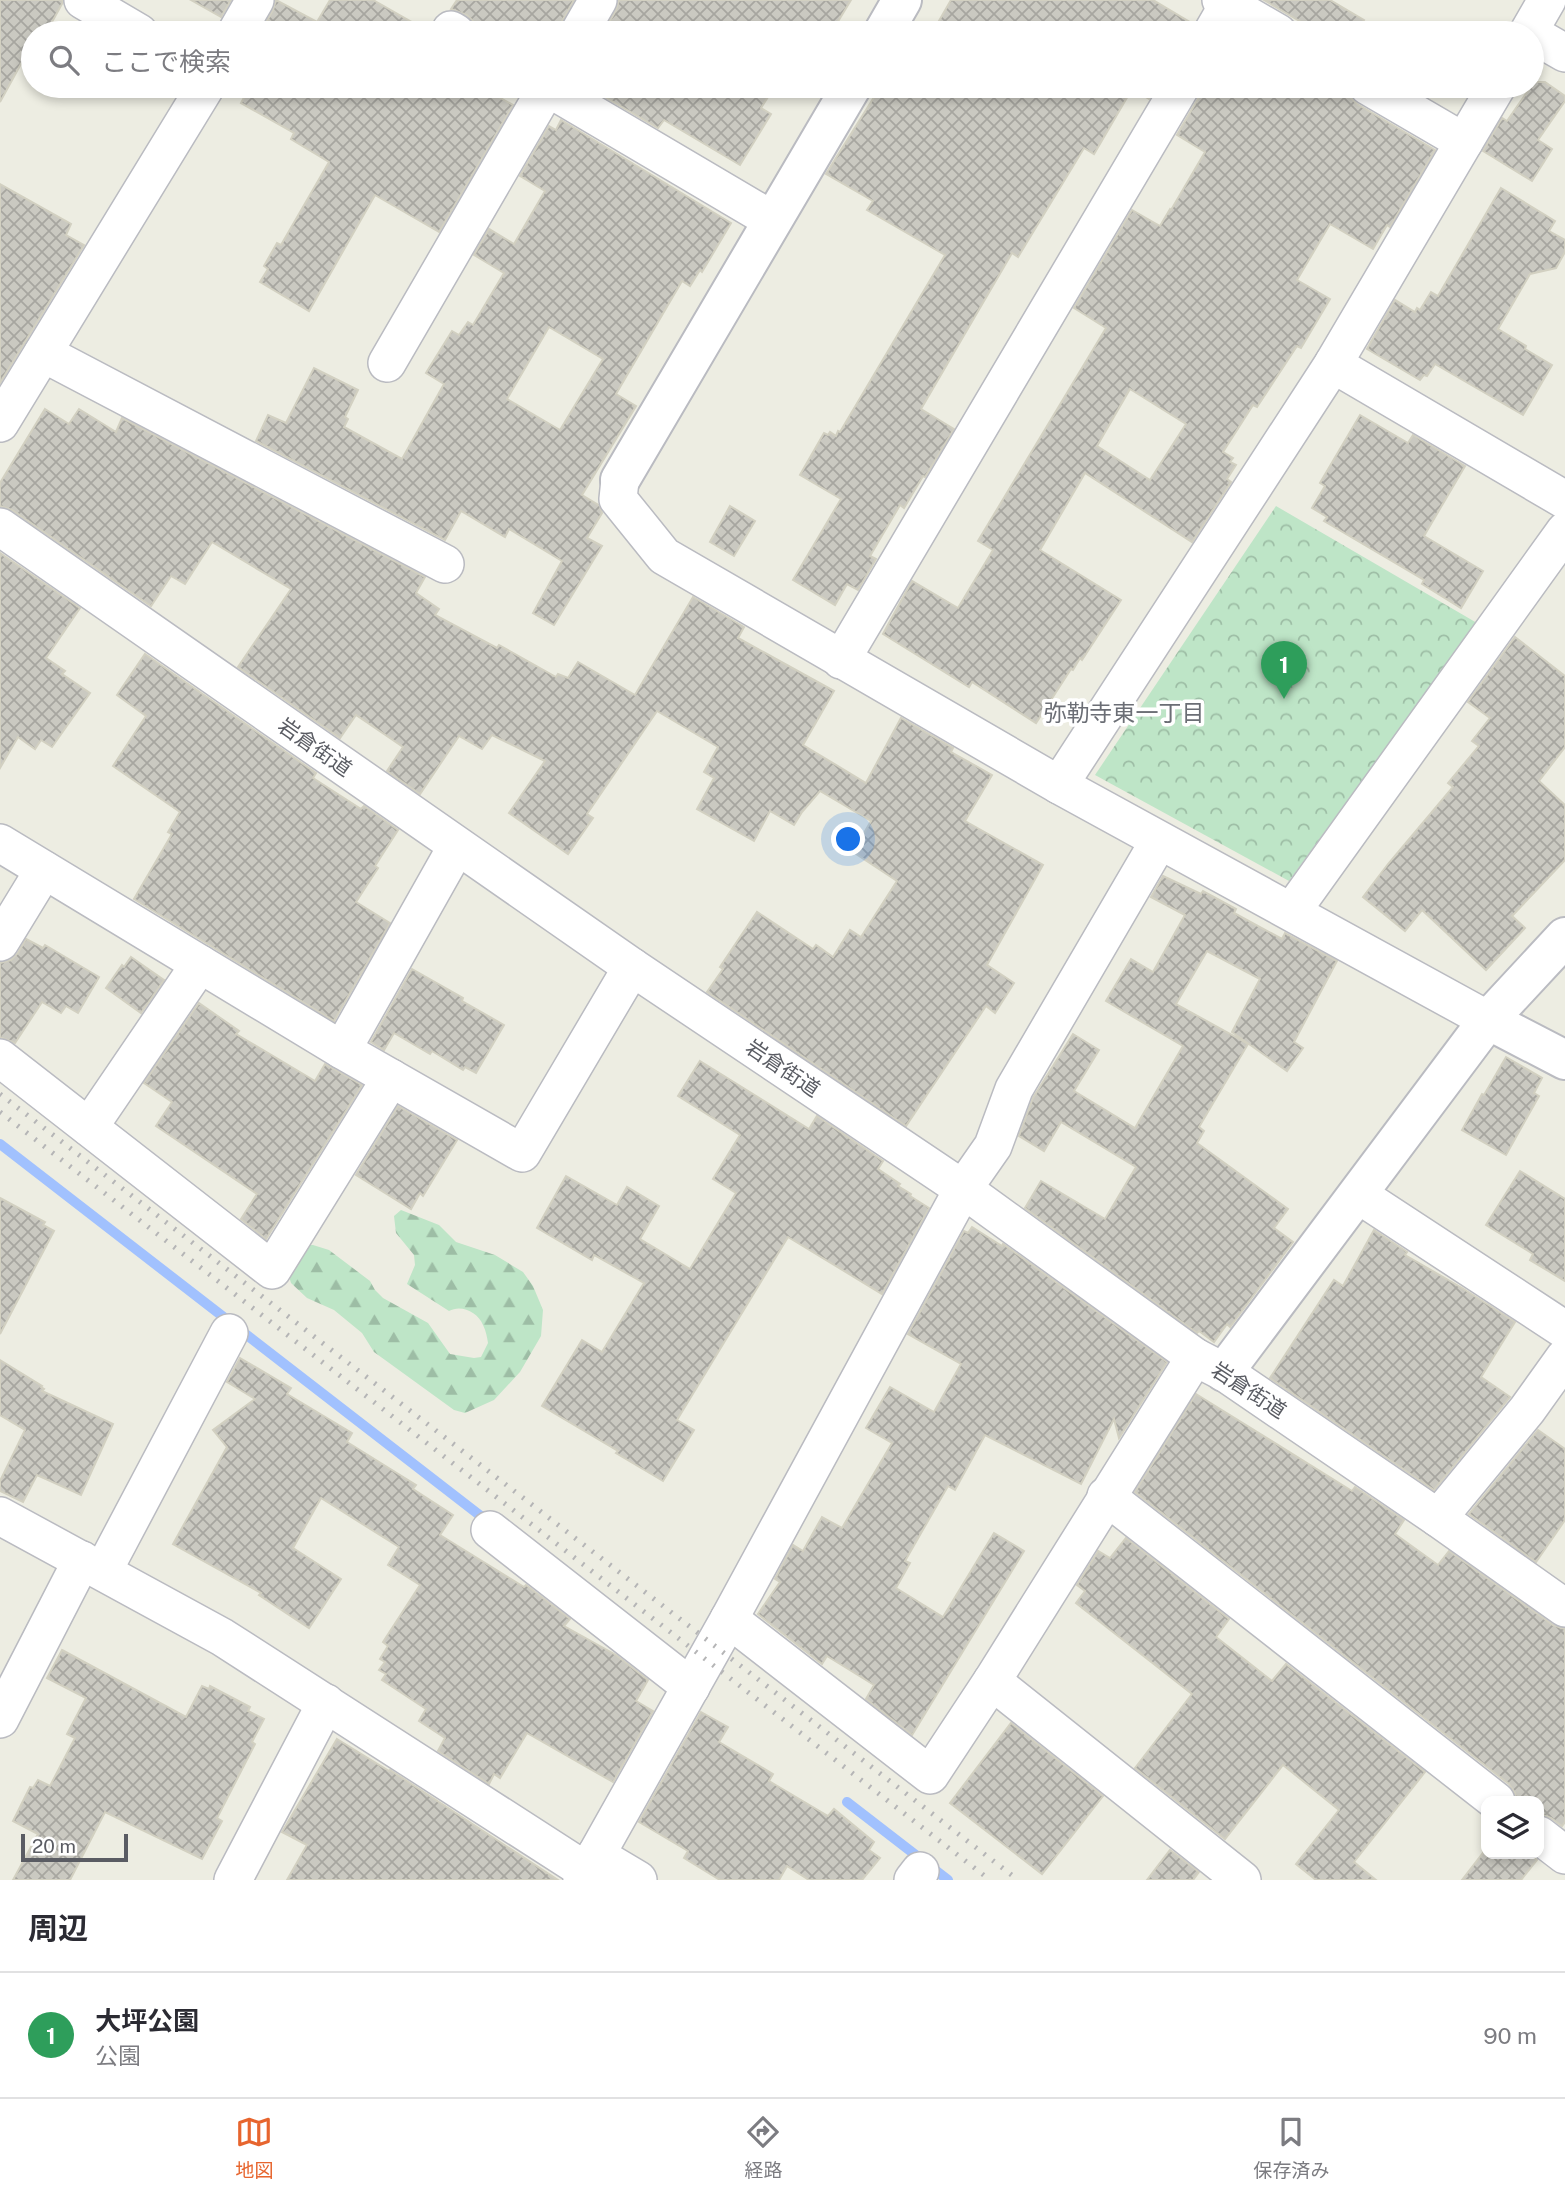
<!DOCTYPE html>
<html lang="ja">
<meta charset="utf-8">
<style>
body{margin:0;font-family:"Public Sans","Noto Sans JP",sans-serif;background:#f7f7f7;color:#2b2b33}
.controls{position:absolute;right:21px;bottom:21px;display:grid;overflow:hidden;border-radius:14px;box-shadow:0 4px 10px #0003}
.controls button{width:63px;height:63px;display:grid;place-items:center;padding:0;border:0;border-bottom:2px solid #e1e1e2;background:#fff;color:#2b2b33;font:35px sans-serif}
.scale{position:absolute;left:21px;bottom:18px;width:107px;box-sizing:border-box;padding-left:7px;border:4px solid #5a5c63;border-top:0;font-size:19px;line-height:24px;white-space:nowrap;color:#5a5c63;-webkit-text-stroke:5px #fff;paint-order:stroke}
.you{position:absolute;left:849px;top:840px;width:24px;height:24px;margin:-18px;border:5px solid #fff;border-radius:50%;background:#1a73e8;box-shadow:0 0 0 10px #1a73e833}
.badge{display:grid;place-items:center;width:46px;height:46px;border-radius:50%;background:#e7652e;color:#fff;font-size:23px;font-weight:700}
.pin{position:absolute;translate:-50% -58px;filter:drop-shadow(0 2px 4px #0008)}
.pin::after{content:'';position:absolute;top:37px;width:24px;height:21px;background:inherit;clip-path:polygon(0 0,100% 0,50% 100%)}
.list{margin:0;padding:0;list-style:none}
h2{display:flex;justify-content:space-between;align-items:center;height:91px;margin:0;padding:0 28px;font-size:30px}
h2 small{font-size:23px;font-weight:400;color:#7c7c81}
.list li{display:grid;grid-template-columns:46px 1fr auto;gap:21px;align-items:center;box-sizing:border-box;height:126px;padding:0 28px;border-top:2px solid #e1e1e2}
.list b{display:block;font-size:26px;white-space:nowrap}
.list p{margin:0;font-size:23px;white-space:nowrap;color:#7c7c81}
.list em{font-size:23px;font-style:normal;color:#7c7c81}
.icon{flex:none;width:38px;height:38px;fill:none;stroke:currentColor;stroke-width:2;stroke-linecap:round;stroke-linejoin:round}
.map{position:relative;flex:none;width:1565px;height:1880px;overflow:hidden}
.search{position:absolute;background:#fff;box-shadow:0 4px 10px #0003;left:21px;right:21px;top:21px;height:77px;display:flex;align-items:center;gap:18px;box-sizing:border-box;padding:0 24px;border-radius:38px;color:#7c7c81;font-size:26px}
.sheet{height:217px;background:#fff}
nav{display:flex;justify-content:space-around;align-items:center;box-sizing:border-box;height:98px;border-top:2px solid #e1e1e2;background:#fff;font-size:19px;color:#7c7c81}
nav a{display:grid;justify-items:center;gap:4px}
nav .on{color:#e7652e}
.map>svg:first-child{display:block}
.forest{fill:url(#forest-firs)}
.park{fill:url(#park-crowns)}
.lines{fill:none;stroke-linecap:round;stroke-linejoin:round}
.stream{stroke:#a1c1fe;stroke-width:10}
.building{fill:url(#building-cross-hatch);stroke:#d2d0c1;stroke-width:2;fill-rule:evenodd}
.minor-casing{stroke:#babbc1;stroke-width:40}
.tertiary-casing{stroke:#babbc1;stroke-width:42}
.minor{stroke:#fff;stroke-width:37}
.tertiary{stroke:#fff;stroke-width:38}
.rail{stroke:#b5b5b6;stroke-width:5;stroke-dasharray:2 9;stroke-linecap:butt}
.labels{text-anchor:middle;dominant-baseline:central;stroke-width:7;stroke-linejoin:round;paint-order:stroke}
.street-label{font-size:21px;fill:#5a5c63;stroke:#fff}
.neighbourhood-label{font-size:23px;fill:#6b6e75;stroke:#fff}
</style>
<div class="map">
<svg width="1565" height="1880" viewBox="0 0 1565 1880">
<defs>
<pattern id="forest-firs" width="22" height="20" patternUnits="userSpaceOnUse" patternTransform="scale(1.75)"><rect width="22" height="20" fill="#bee5c7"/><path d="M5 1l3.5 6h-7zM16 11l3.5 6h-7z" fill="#9dbda5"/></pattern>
<pattern id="park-crowns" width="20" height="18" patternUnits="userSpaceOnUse" patternTransform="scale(1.75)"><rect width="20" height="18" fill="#bee5c7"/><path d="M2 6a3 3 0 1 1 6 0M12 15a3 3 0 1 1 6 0" fill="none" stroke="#9dbda5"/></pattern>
<pattern id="building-cross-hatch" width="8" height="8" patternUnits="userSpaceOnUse" patternTransform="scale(1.75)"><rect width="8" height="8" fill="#cac9c1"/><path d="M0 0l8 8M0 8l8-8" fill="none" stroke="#a7a6a0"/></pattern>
</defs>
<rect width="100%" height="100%" fill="#edede2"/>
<path class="forest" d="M401,1210L439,1225L456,1242L495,1255L523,1272L533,1286L543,1310L541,1336L520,1372L494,1400L465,1413L454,1410L374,1352L362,1333L334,1310L307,1298L291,1283L287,1270L305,1245H313L329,1250L370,1281L375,1290L383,1298L428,1323L450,1354L474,1358L481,1357L488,1343C487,1337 486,1331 483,1325C478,1312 461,1304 449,1311L407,1284L415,1265L414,1255L396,1233L394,1216Z"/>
<path class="park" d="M1276,506L1477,623L1289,881L1095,775Z"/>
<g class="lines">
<g class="stream">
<path d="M0,1144L482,1517"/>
<path d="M847,1802L948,1880"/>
</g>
</g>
<g class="building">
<path d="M0,0H62L63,2L46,33H33V42L0,102Z"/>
<path d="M191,0H231L221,17Z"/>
<path d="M276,0L317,22L330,0H373L431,33H260L273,10Z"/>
<path d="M457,0H574L561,23L558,33H477L475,23L467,15L451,9Z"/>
<path d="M619,0H851L831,33H827L812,24L807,33H603L616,10Z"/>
<path d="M951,0H1153L1193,24L1189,33H932Z"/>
<path d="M1264,0H1330L1364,20L1360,26L1373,33H1320Z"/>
<path d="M1534,82H1545L1565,96V101L1538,140L1552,149L1532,181L1483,151L1502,118L1507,121Z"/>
<path d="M250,86H479L513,105L439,232L375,195L309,311L260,282L268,269L264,266L277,243L281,245L329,162L291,139L294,133L241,103Z"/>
<path d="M586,86H775L761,108L771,114L740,165L664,120L658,128Z"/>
<path d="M881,86H891L898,90L901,86H1157L1149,99L1132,89L1094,154L1084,148L1018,257L1012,253L921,409L954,429L925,477L923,476L904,508L900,505L870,556L876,559L858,590L847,584L835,605L793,580L841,499L800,475L824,433L828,435L830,432L836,436L838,431L840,432L945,255L867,210L873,201L826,174Z"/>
<path d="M1202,86H1347L1350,97L1357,104L1435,150L1390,227L1387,225L1373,249L1330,224L1297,280L1330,299L1301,348L1297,346L1257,407L1253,405L1223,452L1233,458L1230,462L1236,465L1227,479L1231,482L1192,542L1085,473L1040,550L1121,600L1082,660L1080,658L1073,670L1071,669L1036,723L972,682L969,687L883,634L912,581L958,608L993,550L978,541L1106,328L1074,308L1132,210L1160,226L1170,209L1171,210L1205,152L1177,135L1199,97ZM1130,389L1186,424L1150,480L1097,446Z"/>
<path d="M561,120L731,223L702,272L700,270L690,286L682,281L616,394L636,406L582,495L600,506L602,513L587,538L602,546L554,625L533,613L562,561L509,529L505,537L461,511L445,540L256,441L268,415L286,423L314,368L358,390L345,417L348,419L344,427L402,459L444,384L426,373L452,331L459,335L468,322L473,325L504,273L474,255L489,229L514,244L545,191L520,176L549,126L556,130ZM549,327L603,359L560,430L507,399Z"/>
<path d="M0,184L71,224L66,235L84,245L0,383Z"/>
<path d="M1501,188L1555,221L1549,231L1565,240V252L1556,268L1530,274L1498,329L1526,346L1525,349L1552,365L1523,415L1435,364L1427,376L1424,375L1420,380L1367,349L1395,300L1415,312L1417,308L1420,310L1431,292L1438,296Z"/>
<path d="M45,409L69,424L79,409L116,432L122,418L425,577L416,593L439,609L435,615L497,648L499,645L556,677L558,674L568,678L578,662L635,695L693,597L744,627L738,638L834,691L803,745L866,783L901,718L953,748L951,752L992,775L965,821L1043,865L987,965L1014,983L995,1013L986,1006L906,1126L707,992L723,969L720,967L757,912L813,949L816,945L833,957L850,930L861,937L897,881L853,852L871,821L820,791L802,812L794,825L770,811L754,841L697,809L714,778L704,772L718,747L657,711L587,814L593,818L568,854L509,813L545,761L492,735L482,749L459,736L420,794L387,771L403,747L356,715L340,738L238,667L291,589L212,542L185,584L171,576L151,606L12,510L0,506V483Z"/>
<path d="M1360,415L1408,443L1413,435L1465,466L1424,536L1483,571L1461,608L1422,584L1424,580L1324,521L1327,517L1312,508L1325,486L1320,483Z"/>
<path d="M730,506L755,521L734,556L710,542Z"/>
<path d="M0,553L80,608L46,658L65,671L62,674L90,693L52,747L41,740L35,749L18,737L0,768Z"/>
<path d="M1515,637L1565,676V747L1539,781L1565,805V860L1512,916L1525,928L1486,970L1422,910L1405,931L1363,897L1388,864L1453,787L1448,783L1479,746L1472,741L1490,718L1468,702Z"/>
<path d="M145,654L316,773L313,778L361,809L364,806L398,830L375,866L378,868L356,902L390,923L334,1021L134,899L172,834L168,832L180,812L113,766L146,716L117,695Z"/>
<path d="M1163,876L1201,894L1203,891L1236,909L1234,913L1282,939L1285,933L1337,961L1294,1042L1303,1048L1287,1071L1232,1032L1260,979L1207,951L1176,1004L1248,1044L1199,1127L1204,1131L1197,1143L1288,1209L1274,1228L1293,1242L1230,1327L1227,1324L1214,1342L1199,1331L1197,1333L1025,1208L1041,1181L1105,1219L1136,1167L1061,1122L1044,1151L1019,1136L1033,1098L1073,1034L1099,1050L1074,1091L1135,1128L1183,1046L1106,1001L1131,959L1153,972L1185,915L1151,897Z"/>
<path d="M26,939L43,948L45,945L99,977L78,1013L66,1006L61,1013L42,1002L15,1043L0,1037V963L11,960L18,953Z"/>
<path d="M131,957L164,980L141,1013L106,988L122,965L124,967Z"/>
<path d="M412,969L463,998L462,1001L504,1025L476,1073L465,1067L463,1070L432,1051L430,1054L394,1033L384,1050L371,1042Z"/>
<path d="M199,1003L239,1031L236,1034L315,1081L325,1064L362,1085L266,1239L241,1219L257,1194L156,1126L172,1102L144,1083Z"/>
<path d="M1506,1057L1542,1078L1534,1093L1539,1096L1506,1155L1462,1130L1482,1094L1484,1095Z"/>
<path d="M700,1061L809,1129L817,1116L883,1161L878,1169L900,1184L898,1186L911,1194L910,1196L929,1208L882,1294L788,1237L677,1420L694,1430L663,1481L616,1453L618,1451L542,1406L582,1340L602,1352L644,1283L594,1255L592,1260L537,1228L566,1176L617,1205L627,1187L659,1206L640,1239L690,1269L736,1193L713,1179L740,1135L678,1096Z"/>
<path d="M398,1106L457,1140L423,1196L420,1193L411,1209L356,1175Z"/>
<path d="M1520,1171L1565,1199V1281L1530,1260L1533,1254L1486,1225Z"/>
<path d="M0,1198L45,1222L43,1225L54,1231L0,1334Z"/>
<path d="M972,1227L1002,1246L1003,1244L1167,1362L1119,1438L1114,1419L1081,1484L985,1435L955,1490L948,1486L905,1561L910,1563L896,1588L943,1617L994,1533L1024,1551L912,1735L866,1699L874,1685L827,1656L822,1664L758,1614L780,1582L775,1579L793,1545L803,1551L822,1517L842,1528L892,1443L866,1428L890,1387L934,1412L961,1364L908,1334L964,1231L968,1233Z"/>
<path d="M1374,1230L1407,1252L1405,1255L1462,1288L1515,1322L1481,1377L1510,1397L1434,1490L1270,1378L1334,1280L1343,1286Z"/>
<path d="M240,1358L291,1388L287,1394L352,1433L347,1442L416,1485L413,1489L453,1515L440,1535L524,1587L526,1585L570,1619L564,1626L616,1655L648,1680L636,1701L653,1711L613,1782L527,1733L500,1778L494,1774L489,1784L438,1751L445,1738L419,1721L426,1709L382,1680L386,1674L379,1670L385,1662L380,1659L388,1646L383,1642L420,1585L388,1565L399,1547L321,1498L293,1548L341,1579L309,1628L259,1595L261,1593L173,1544L227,1447L213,1430L255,1399L227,1382Z"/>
<path d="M0,1360L42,1386L41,1387L44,1389L42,1391L113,1424L81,1495L37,1475L23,1502L0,1491V1481L25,1430L0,1415Z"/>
<path d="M1196,1394L1352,1491L1355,1487L1404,1520L1395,1534L1438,1565L1449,1551L1553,1625L1565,1629V1822L1562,1826L1551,1818L1539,1814V1801H1521L1516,1798L1515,1793L1509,1784L1135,1492Z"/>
<path d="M1538,1430L1565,1449V1520L1536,1562L1469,1514Z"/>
<path d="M1126,1538L1229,1619L1216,1637L1272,1681L1286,1664L1425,1772L1354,1862L1376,1880H1316L1296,1864L1339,1810L1283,1765L1225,1839L1135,1768L1192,1694L1076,1603L1085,1591L1077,1585L1097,1553L1098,1551L1110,1558Z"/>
<path d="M62,1650L186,1717L202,1686L209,1689L210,1686L250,1707L248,1711L264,1719L252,1742L255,1744L217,1818L222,1821L202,1859L105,1812L70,1880H13L38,1834L13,1821L30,1787L33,1788L38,1780L50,1786L75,1738L67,1734L86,1698L47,1678Z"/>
<path d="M701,1712L728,1727L719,1742L773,1774L769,1781L828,1816L834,1809L874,1842L869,1850L880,1858L862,1880H809L787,1866L779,1880H720L684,1858L688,1851L639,1822Z"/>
<path d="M1011,1723L1103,1796L1042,1874L950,1803Z"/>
<path d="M337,1739L389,1771L390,1770L558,1880H287L307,1845L282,1832Z"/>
<path d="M1486,1849V1854H1529L1537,1860L1521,1880H1462Z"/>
<path d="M1170,1850L1199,1872L1193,1880H1147Z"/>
</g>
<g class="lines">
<g class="minor-casing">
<g id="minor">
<path d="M83,0L139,33"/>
<path d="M1221,0L1278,33"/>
<path d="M451,30L456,33"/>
<path d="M236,33L255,0"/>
<path d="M579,33L598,0"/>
<path d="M1212,33L1231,0"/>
<path d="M1528,33L1547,0"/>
<path d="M1532,34L1565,53"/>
<path d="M545,86L772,220"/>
<path d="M1368,86L1464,142"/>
<path d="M43,353L445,564"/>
<path d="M387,363L548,86"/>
<path d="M1333,364L1565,500"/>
<path d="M0,423L206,86"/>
<path d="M620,480L618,499L664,556L1059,785L1488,1020"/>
<path d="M0,527L632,967L963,1189L1195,1357L1224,1372L1438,1518L1565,1608"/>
<path d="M841,660L1181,86"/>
<path d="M1059,785L1333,364L1497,86"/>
<path d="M0,843L342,1050L522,1153L632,967"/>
<path d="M1292,911L1565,531"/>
<path d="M0,942L44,870"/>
<path d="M342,1050L457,846"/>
<path d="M0,1058L272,1270L391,1078"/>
<path d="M89,1127L200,964"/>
<path d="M1359,1195L1565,1330"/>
<path d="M1195,1357L992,1681L1242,1880"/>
<path d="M1106,1496L1496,1801"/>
<path d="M0,1516L222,1637L586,1871"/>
<path d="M1438,1518L1527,1410L1565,1357"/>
<path d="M490,1530L691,1687"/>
<path d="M103,1571L229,1333"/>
<path d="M729,1619L930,1775L992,1681"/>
<path d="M0,1719L82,1560"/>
<path d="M1539,1835L1565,1855"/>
<path d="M596,1855L638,1880"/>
<path d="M233,1880L326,1703"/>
<path d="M582,1880L729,1619L963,1189L993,1146L1014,1089L1159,841"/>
<path d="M913,1880L920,1871"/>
</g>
</g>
<g class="tertiary-casing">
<g id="tertiary">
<path d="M883,33L902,0"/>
<path d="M620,480L852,86"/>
<path d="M1488,1020L1565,1060"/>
<path d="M1224,1372L1488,1020L1565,937"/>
</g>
</g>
<use href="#minor" class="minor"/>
<use href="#tertiary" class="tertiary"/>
<g class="rail">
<path d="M0,1094L1018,1880"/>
<path d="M0,1112L990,1880"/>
</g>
</g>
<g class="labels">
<g class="street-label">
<text transform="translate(315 747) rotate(35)">岩倉街道</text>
<text transform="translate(783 1068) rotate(34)">岩倉街道</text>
<text transform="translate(1249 1390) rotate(33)">岩倉街道</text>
</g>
<g class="neighbourhood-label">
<text x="1124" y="712">弥勒寺東一丁目</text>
</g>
</g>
</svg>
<div class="controls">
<button><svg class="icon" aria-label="layers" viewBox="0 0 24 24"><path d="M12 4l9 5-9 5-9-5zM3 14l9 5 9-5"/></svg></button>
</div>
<div class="scale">20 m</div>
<div class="you"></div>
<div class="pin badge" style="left:1284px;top:699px;background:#2e9e5b">1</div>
<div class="search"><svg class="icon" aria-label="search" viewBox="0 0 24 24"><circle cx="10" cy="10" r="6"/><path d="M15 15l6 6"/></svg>ここで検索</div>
</div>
<section class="sheet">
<h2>周辺<small></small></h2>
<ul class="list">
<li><span class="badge" style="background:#2e9e5b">1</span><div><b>大坪公園</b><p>公園</p></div><em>90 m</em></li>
</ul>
</section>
<nav>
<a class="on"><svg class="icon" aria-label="map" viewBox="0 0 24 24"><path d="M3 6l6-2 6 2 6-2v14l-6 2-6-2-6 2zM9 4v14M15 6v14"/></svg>地図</a>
<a><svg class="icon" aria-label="directions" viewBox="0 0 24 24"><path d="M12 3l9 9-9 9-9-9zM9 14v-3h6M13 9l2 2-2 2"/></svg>経路</a>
<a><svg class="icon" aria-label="saved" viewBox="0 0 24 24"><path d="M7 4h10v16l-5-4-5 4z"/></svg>保存済み</a>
</nav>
